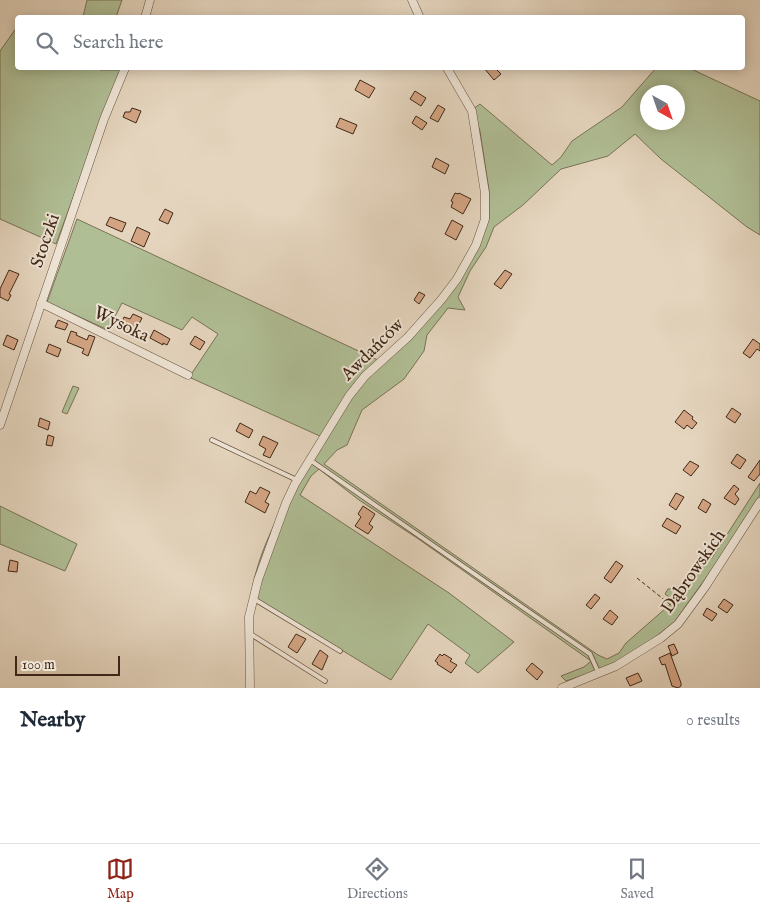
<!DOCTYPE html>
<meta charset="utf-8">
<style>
body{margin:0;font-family:"IM FELL English",serif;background:#f2f2f3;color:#1f2937}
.compass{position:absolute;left:640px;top:85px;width:45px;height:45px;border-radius:50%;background:#fff;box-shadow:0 2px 12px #0003;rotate:140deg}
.scale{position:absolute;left:15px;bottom:12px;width:105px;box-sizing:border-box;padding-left:5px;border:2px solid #412816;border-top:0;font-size:14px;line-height:18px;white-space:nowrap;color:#412816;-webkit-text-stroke:4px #eee4d5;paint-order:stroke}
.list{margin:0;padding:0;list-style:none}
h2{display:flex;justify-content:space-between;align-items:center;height:65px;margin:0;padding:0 20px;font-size:21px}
h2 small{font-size:16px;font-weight:400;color:#747a83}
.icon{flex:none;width:28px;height:28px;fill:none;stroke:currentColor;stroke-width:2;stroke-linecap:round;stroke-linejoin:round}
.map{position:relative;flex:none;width:760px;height:688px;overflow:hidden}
.search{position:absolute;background:#fff;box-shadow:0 2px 12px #0003;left:15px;right:15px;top:15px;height:55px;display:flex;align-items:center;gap:12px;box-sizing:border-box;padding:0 18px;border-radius:5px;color:#747a83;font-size:19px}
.sheet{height:155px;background:#fff}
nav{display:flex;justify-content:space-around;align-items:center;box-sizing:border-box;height:70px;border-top:1px solid #e0e1e3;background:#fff;font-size:14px;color:#747a83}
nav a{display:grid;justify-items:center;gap:2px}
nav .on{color:#8f2418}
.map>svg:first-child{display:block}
.green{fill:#b0be95;stroke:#787356;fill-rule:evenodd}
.building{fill:#d4a584;stroke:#412816}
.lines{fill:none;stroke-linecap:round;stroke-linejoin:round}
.lane-casing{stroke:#6a5340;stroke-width:5.5}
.street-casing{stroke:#6a5340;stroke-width:9}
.path{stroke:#412816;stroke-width:1;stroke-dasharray:4 2.5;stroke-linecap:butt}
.lane{stroke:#eee4d5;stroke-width:4}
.street{stroke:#eee4d5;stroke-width:8}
.labels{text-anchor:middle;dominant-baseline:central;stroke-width:4;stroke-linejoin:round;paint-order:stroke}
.street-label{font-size:18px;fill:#412816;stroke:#eee4d5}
</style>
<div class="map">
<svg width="760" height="688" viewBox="0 0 760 688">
<rect width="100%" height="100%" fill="#e5d5be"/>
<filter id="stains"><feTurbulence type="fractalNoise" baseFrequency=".004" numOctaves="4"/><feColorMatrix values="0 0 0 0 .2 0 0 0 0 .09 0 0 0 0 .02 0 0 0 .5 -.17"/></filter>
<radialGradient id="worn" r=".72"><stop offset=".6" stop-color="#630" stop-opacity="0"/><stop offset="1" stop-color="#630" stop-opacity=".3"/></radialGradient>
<g class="green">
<path d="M87,0H122L116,17H83Z"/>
<path d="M17,27L18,68H101L100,70H120L56,244L0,219V51Z"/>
<path d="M656,68H689L760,101V235L747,227L661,159L635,134L608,156L561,169L523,205L494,227L486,247L470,271L458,297L465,310L448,308L427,335L424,351L404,379L362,410L347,445L337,450L324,464L598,655L607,659L619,653L626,643L674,601L665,594L668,589C683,589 694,572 699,559L706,555L709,561L712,558L760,483V495L713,568L673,624L635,652L605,668L566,681L561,676L584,667L591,661L420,540L359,500L319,469L311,476L300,495L449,593L514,642L478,673L465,663L470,655L428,624L391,680L251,595C260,538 295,487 322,437L191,378L192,373L218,334L192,317L182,330L122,303L108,330L47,302L77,219L382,362L415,332L482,238L489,219V190L480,131L473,109L480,104L552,165L561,157L572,141L622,107ZM648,92H678V122H648Z"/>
<path d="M73,386L79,388L67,414L62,412Z"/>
<path d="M0,506L77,544L65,571L0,544Z"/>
</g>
<g class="building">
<path d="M484,68H495L501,74L494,80Z"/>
<path d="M360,80L375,88L369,98L355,90Z"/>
<path d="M415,91L426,98L421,106L410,99Z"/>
<path d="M438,105L445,109L438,122L430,118Z"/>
<path d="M132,108L141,111L136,123L123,117L125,112H130Z"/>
<path d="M416,116L427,123L422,130L412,123Z"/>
<path d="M340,118L357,125L353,134L336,127Z"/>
<path d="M436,158L449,165L445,174L432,167Z"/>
<path d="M455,193L458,194L459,193L471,199L463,214L451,207L453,202L451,201Z"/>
<path d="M165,209L173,213L168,224L159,220Z"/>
<path d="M110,217L126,223L122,232L106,225Z"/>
<path d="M452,220L463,226L456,240L445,234Z"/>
<path d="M137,227L150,233L144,247L131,241Z"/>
<path d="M9,270L19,274L9,294L11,295L8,301L0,297V289Z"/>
<path d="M505,270L512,274L501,289L494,284Z"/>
<path d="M419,292L425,295L419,304L414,300Z"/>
<path d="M133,314L142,318L133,336L124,332L126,329L120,326L124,317L130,319Z"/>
<path d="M58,320L68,324L65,330L55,327Z"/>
<path d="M154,330L170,339L167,345L163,343V345L150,338Z"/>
<path d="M71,331L77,333L76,335L87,340L89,335L95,337L88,356L82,353L84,349L67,342Z"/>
<path d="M7,335L18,340L14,350L3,345Z"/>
<path d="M195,336L205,342L200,350L190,344Z"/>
<path d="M753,339L760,344V351L757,349L750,358L743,353Z"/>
<path d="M49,344L61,349L58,357L46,352Z"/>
<path d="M732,408L741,414L735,423L726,417Z"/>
<path d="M684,410L693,417L692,419L697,423L692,429L687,425L684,429L675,422Z"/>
<path d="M40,418L50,422L48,430L38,426Z"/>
<path d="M240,423L253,430L249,438L236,431Z"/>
<path d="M48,435L54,437L52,446L46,445Z"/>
<path d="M263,436L278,443L270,458L263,455L266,449L259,445Z"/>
<path d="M737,454L746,460L740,469L731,463Z"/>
<path d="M760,460V474L754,481L748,477Z"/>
<path d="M690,461L699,466L691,476L683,470Z"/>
<path d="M734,485L739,489L735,494L739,499L735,505L724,498Z"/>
<path d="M260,487L270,492L265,502L269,504L265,513L245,502L250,491L256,494Z"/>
<path d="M676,493L684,497L676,510L669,505Z"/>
<path d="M703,499L711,504L706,513L698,508Z"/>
<path d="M363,506L375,514L369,524L373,527L368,534L355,526L361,517L358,514Z"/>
<path d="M667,518L681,526L676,534L662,526Z"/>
<path d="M10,560L18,562L17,572L8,571Z"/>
<path d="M616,561L623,566L611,583L604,578Z"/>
<path d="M595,594L600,598L591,609L586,605Z"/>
<path d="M724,599L733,605L727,613L718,607Z"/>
<path d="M707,608L717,614L712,621L703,615Z"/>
<path d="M610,610L618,617L612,625L603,619Z"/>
<path d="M296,634L306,639L297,653L288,647Z"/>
<path d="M674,644L678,653L672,656L668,646Z"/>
<path d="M320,650L328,656L322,670L312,664Z"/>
<path d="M670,653L681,683V686L678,688L672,686L665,664L662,665L659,658Z"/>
<path d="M440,654L442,656L444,654L452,659L450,661L457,665L451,673L437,664L438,663L435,661Z"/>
<path d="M532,663L543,672L537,680L526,670Z"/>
<path d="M638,673L642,681L630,686L626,678Z"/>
</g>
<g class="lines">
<g class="lane-casing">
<g id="lane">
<path d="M212,440L297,480"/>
<path d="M310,460L590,654L599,674"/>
<path d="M254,599L340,651"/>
<path d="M249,633L325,681"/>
</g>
</g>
<g class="street-casing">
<g id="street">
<path d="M412,0L420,18"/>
<path d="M145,18L150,0"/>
<path d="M41,303L188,375"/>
<path d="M0,425L104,119L125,68"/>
<path d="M250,688L249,617L258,580L286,503L295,484L349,396L365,376L408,337L441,300L457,279L476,245L485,219V193L472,111L447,68"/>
<path d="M562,688L616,666L661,638L678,624L705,587L760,502"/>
</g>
</g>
<path class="path" d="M637,578L677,610"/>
<use href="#lane" class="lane"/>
<use href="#street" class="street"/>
</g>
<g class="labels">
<g class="street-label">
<text transform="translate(46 241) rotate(-71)">Stoczki</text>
<text transform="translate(121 325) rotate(26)">Wysoka</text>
<text transform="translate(373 350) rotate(-45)">Awdańców</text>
<text transform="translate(694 572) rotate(-55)">Dąbrowskich</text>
</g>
</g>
<rect width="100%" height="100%" filter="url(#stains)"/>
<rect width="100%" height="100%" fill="url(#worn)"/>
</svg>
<svg class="compass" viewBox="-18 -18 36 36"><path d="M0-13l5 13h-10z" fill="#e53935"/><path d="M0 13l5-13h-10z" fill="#747a83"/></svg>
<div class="scale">100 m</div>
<div class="search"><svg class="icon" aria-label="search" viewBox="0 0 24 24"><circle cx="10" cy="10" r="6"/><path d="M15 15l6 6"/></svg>Search here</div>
</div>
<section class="sheet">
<h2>Nearby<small>0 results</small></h2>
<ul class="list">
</ul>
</section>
<nav>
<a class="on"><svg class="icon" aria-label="map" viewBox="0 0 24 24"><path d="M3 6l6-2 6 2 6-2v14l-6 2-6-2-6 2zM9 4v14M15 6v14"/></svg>Map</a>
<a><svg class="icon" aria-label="directions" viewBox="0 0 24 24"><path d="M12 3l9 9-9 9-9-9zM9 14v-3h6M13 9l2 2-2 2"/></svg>Directions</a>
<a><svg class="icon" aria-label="saved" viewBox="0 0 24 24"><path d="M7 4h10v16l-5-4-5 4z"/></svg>Saved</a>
</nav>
